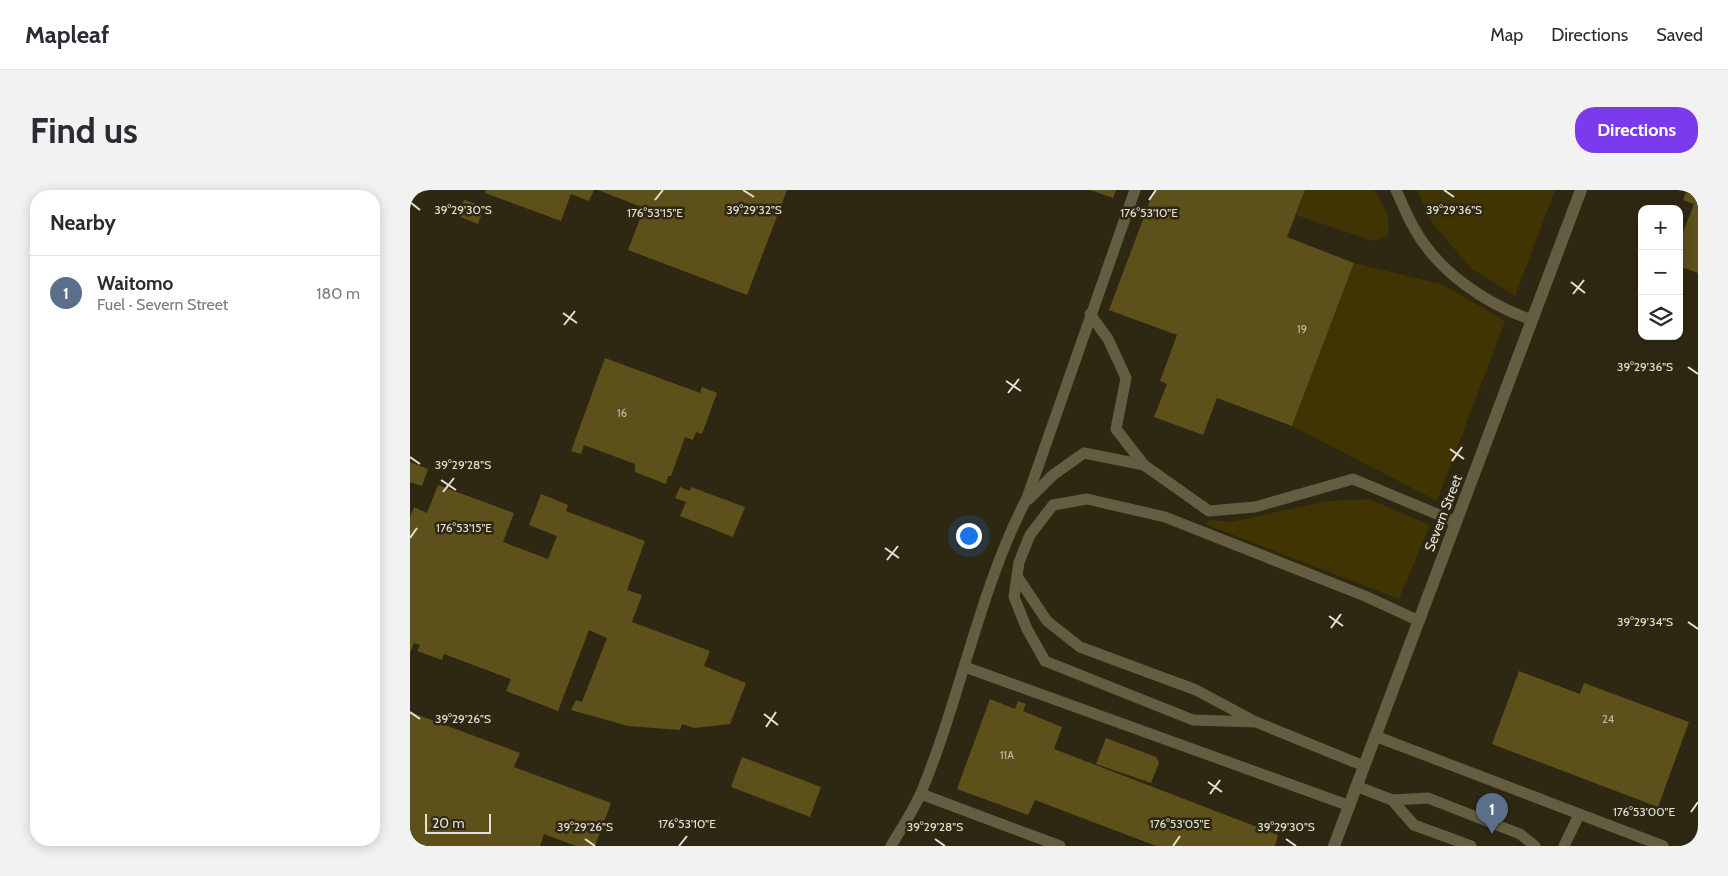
<!DOCTYPE html>
<meta charset="utf-8">
<style>
body{margin:0;font-family:Cabin,sans-serif;background:#f2f2f3;color:#2b2b33}
.controls{position:absolute;right:15px;top:15px;display:grid;overflow:hidden;border-radius:10px;box-shadow:0 2px 12px #0003}
.controls button{width:45px;height:45px;display:grid;place-items:center;padding:0;border:0;border-bottom:1px solid #e1e1e2;background:#fff;color:#2b2b33;font:25px sans-serif}
.scale{position:absolute;left:15px;bottom:12px;width:66px;box-sizing:border-box;padding-left:5px;border:2px solid #e4e1d4;border-top:0;font-size:14px;line-height:18px;white-space:nowrap;color:#e4e1d4;-webkit-text-stroke:4px #2e2813;paint-order:stroke}
.you{position:absolute;left:558px;top:345px;width:18px;height:18px;margin:-12px;border:4px solid #fff;border-radius:50%;background:#1a73e8;box-shadow:0 0 0 8px #1a73e833}
.badge{display:grid;place-items:center;width:32px;height:32px;border-radius:50%;background:#7c3aed;color:#fff;font-size:16px;font-weight:700}
.pin{position:absolute;translate:-50% -41px;filter:drop-shadow(0 1px 2px #0008)}
.pin::after{content:'';position:absolute;top:26px;width:18px;height:15px;background:inherit;clip-path:polygon(0 0,100% 0,50% 100%)}
.list{margin:0;padding:0;list-style:none}
h2{display:flex;justify-content:space-between;align-items:center;height:65px;margin:0;padding:0 20px;font-size:21px}
h2 small{font-size:16px;font-weight:400;color:#7c7c81}
.list li{display:grid;grid-template-columns:32px 1fr auto;gap:15px;align-items:center;box-sizing:border-box;height:75px;padding:0 20px;border-top:1px solid #e1e1e2}
.list b{display:block;font-size:19px;white-space:nowrap}
.list p{margin:0;font-size:16px;white-space:nowrap;color:#7c7c81}
.list em{font-size:16px;font-style:normal;color:#7c7c81}
.icon{flex:none;width:28px;height:28px;fill:none;stroke:currentColor;stroke-width:2;stroke-linecap:round;stroke-linejoin:round}
.map{position:relative;flex:none;width:1288px;height:656px;overflow:hidden;border-radius:20px}
header{display:flex;align-items:center;gap:30px;box-sizing:border-box;height:70px;padding:0 25px;background:#fff;border-bottom:1px solid #e1e1e2}
header strong{font-size:24px}
nav{display:flex;gap:28px;margin-inline-start:auto;font-size:18px}
.intro{display:flex;align-items:center;justify-content:space-between;box-sizing:border-box;height:120px;padding:0 30px}
h1{margin:0;font-size:35px}
.button{padding:12px 22px;border-radius:20px;background:#7c3aed;color:#fff;font-size:18px;font-weight:700}
main{display:flex;gap:30px;padding:0 30px}
aside{flex:1;background:#fff;border-radius:20px;box-shadow:0 2px 12px #0003}
.map>svg:first-child{display:block}
.green{fill:#3f3402}
.building{fill:#5d501a}
.lines{fill:none;stroke-linecap:round;stroke-linejoin:round}
.service{stroke:#645d42;stroke-width:11}
.tertiary{stroke:#645d42;stroke-width:12}
.ticks{fill:none;stroke:#e4e1d4;stroke-width:2}
.labels{text-anchor:middle;dominant-baseline:central;stroke-width:5;stroke-linejoin:round;paint-order:stroke}
.number-label{font-size:11px;fill:#c2bda6}
.street-label{font-size:14px;fill:#e4e1d4;stroke:#2e2813}
.ticks-label{font-size:12px;text-anchor:middle;fill:#e4e1d4;stroke:#2e2813;stroke-width:5;stroke-linejoin:round;paint-order:stroke}
</style>
<header>
<strong>Mapleaf</strong>
<nav><a>Map</a><a>Directions</a><a>Saved</a></nav>
</header>
<div class="intro"><h1>Find us</h1><a class="button">Directions</a></div>
<main>
<aside>
<h2>Nearby<small></small></h2>
<ul class="list">
<li><span class="badge" style="background:#5c6f8a">1</span><div><b>Waitomo</b><p>Fuel · Severn Street</p></div><em>180 m</em></li>
</ul>
</aside>
<div class="map">
<svg width="1288" height="656" viewBox="0 0 1288 656">
<rect width="100%" height="100%" fill="#2e2813"/>
<g class="green">
<path d="M895,0H964C974,15 981,27 978,46L964,51L886,25Z"/>
<path d="M1007,0H1145L1105,106L1061,78L1022,33Z"/>
<path d="M944,73L1034,95L1095,131L1027,311L882,236Z"/>
<path d="M959,309L1020,335L989,409L795,334L800,330L821,332L917,311Z"/>
</g>
<g class="building">
<path d="M76,0H184L179,11L161,4L151,31L75,3Z"/>
<path d="M188,0H377L337,105L218,60L234,18Z"/>
<path d="M680,0H706L703,8Z"/>
<path d="M744,0H895L877,47L944,73L882,236L807,208L793,245L744,227L757,194L750,191L767,145L699,120Z"/>
<path d="M1277,0H1288V83L1269,76V44L1272,45L1284,14L1273,10Z"/>
<path d="M54,10L74,17L68,34L48,26Z"/>
<path d="M195,168L290,203L292,197L307,203L292,244L286,242L283,250L275,247L261,286H258L256,294L225,282V274L174,255L171,264L161,261Z"/>
<path d="M0,272L18,279L12,296L0,292Z"/>
<path d="M28,295L104,323L93,352L138,369L147,346L119,335L131,304L158,315L156,321L235,351L217,400L232,405L222,432L300,461L294,476L336,493L320,534L284,538L272,534L270,540L218,536L161,520L166,510L172,512L197,448L179,440L148,521L96,501L101,489L34,464L32,470L7,461L10,455L4,453L0,463V327L4,317L17,323Z"/>
<path d="M270,297L280,301L281,297L335,317L323,347L270,326L276,312L265,308Z"/>
<path d="M1109,481L1170,504L1174,493L1279,532L1248,617L1082,554Z"/>
<path d="M580,509L605,519L608,511L616,514L613,521L652,537L644,559L868,645L865,656H746L625,610L618,625L547,599Z"/>
<path d="M0,522L110,563L104,577L201,613L185,656H166L134,644L130,656H0Z"/>
<path d="M696,548L746,567L749,573L741,593L686,574Z"/>
<path d="M332,567L411,597L400,627L321,597Z"/>
</g>
<g class="lines">
<g class="service">
<path d="M986,0C992,13 997,26 1004,38C1028,82 1076,114 1122,130"/>
<path d="M680,124L698,149L716,188L706,239L734,275L799,321L845,317L943,289L1046,332"/>
<path d="M619,309L643,285L674,263L734,275"/>
<path d="M607,386L637,431L670,457L786,500L842,530"/>
<path d="M555,477L940,616"/>
<path d="M965,546L1253,656"/>
<path d="M954,576L846,532L783,530L635,471L617,439L604,407L609,372L620,345L643,315L677,309L755,327L955,406L1009,431"/>
<path d="M946,596L982,610L1018,608L1110,644L1125,656"/>
<path d="M511,604L650,656"/>
<path d="M982,610L1004,635L1061,656"/>
<path d="M481,656C491,639 503,621 511,603C551,507 569,400 617,308L725,0"/>
<path d="M1154,656L1169,625"/>
</g>
<path class="tertiary" d="M924,656L1171,0"/>
</g>
<path class="ticks" d="M333,0L344,7M1034,0L1044,7M245,10L253,0M739,10L746,0M0,12L10,20M1161,92L1175,103M1163,104L1174,90M153,123L167,133M154,135L165,121M1278,177L1288,184M596,191L611,201M598,203L609,189M1040,259L1054,269M0,267L10,274M1042,271L1052,257M31,290L46,300M33,302L44,288M0,348L7,338M475,358L489,368M477,370L488,356M919,426L933,436M1278,432L1288,439M921,438L931,424M0,522L10,529M354,524L368,535M356,537L366,522M798,592L812,602M800,604L810,590M1281,622L1288,612M175,649L185,656M525,649L535,656M876,649L886,656M269,656L277,646M763,656L770,646"/>
<g class="labels">
<g class="number-label">
<text x="892" y="139">19</text>
<text x="212" y="223">16</text>
<text x="1198" y="529">24</text>
<text x="597" y="565">11A</text>
</g>
<g class="street-label">
<text transform="translate(1033 323) rotate(-69)">Severn Street</text>
</g>
</g>
<g class="ticks-label">
<text x="53" y="24">39°29'30"S</text>
<text x="344" y="24">39°29'32"S</text>
<text x="1044" y="24">39°29'36"S</text>
<text x="739" y="27">176°53'10"E</text>
<text x="245" y="27">176°53'15"E</text>
<text x="1235" y="181">39°29'36"S</text>
<text x="53" y="279">39°29'28"S</text>
<text x="54" y="342">176°53'15"E</text>
<text x="1235" y="436">39°29'34"S</text>
<text x="53" y="533">39°29'26"S</text>
<text x="1234" y="626">176°53'00"E</text>
<text x="277" y="638">176°53'10"E</text>
<text x="770" y="638">176°53'05"E</text>
<text x="175" y="641">39°29'26"S</text>
<text x="525" y="641">39°29'28"S</text>
<text x="876" y="641">39°29'30"S</text>
</g>
</svg>
<div class="controls">
<button>+</button>
<button>−</button>
<button><svg class="icon" aria-label="layers" viewBox="0 0 24 24"><path d="M12 4l9 5-9 5-9-5zM3 14l9 5 9-5"/></svg></button>
</div>
<div class="scale">20 m</div>
<div class="you"></div>
<div class="pin badge" style="left:1082px;top:644px;background:#5c6f8a">1</div>
</div>
</main>
